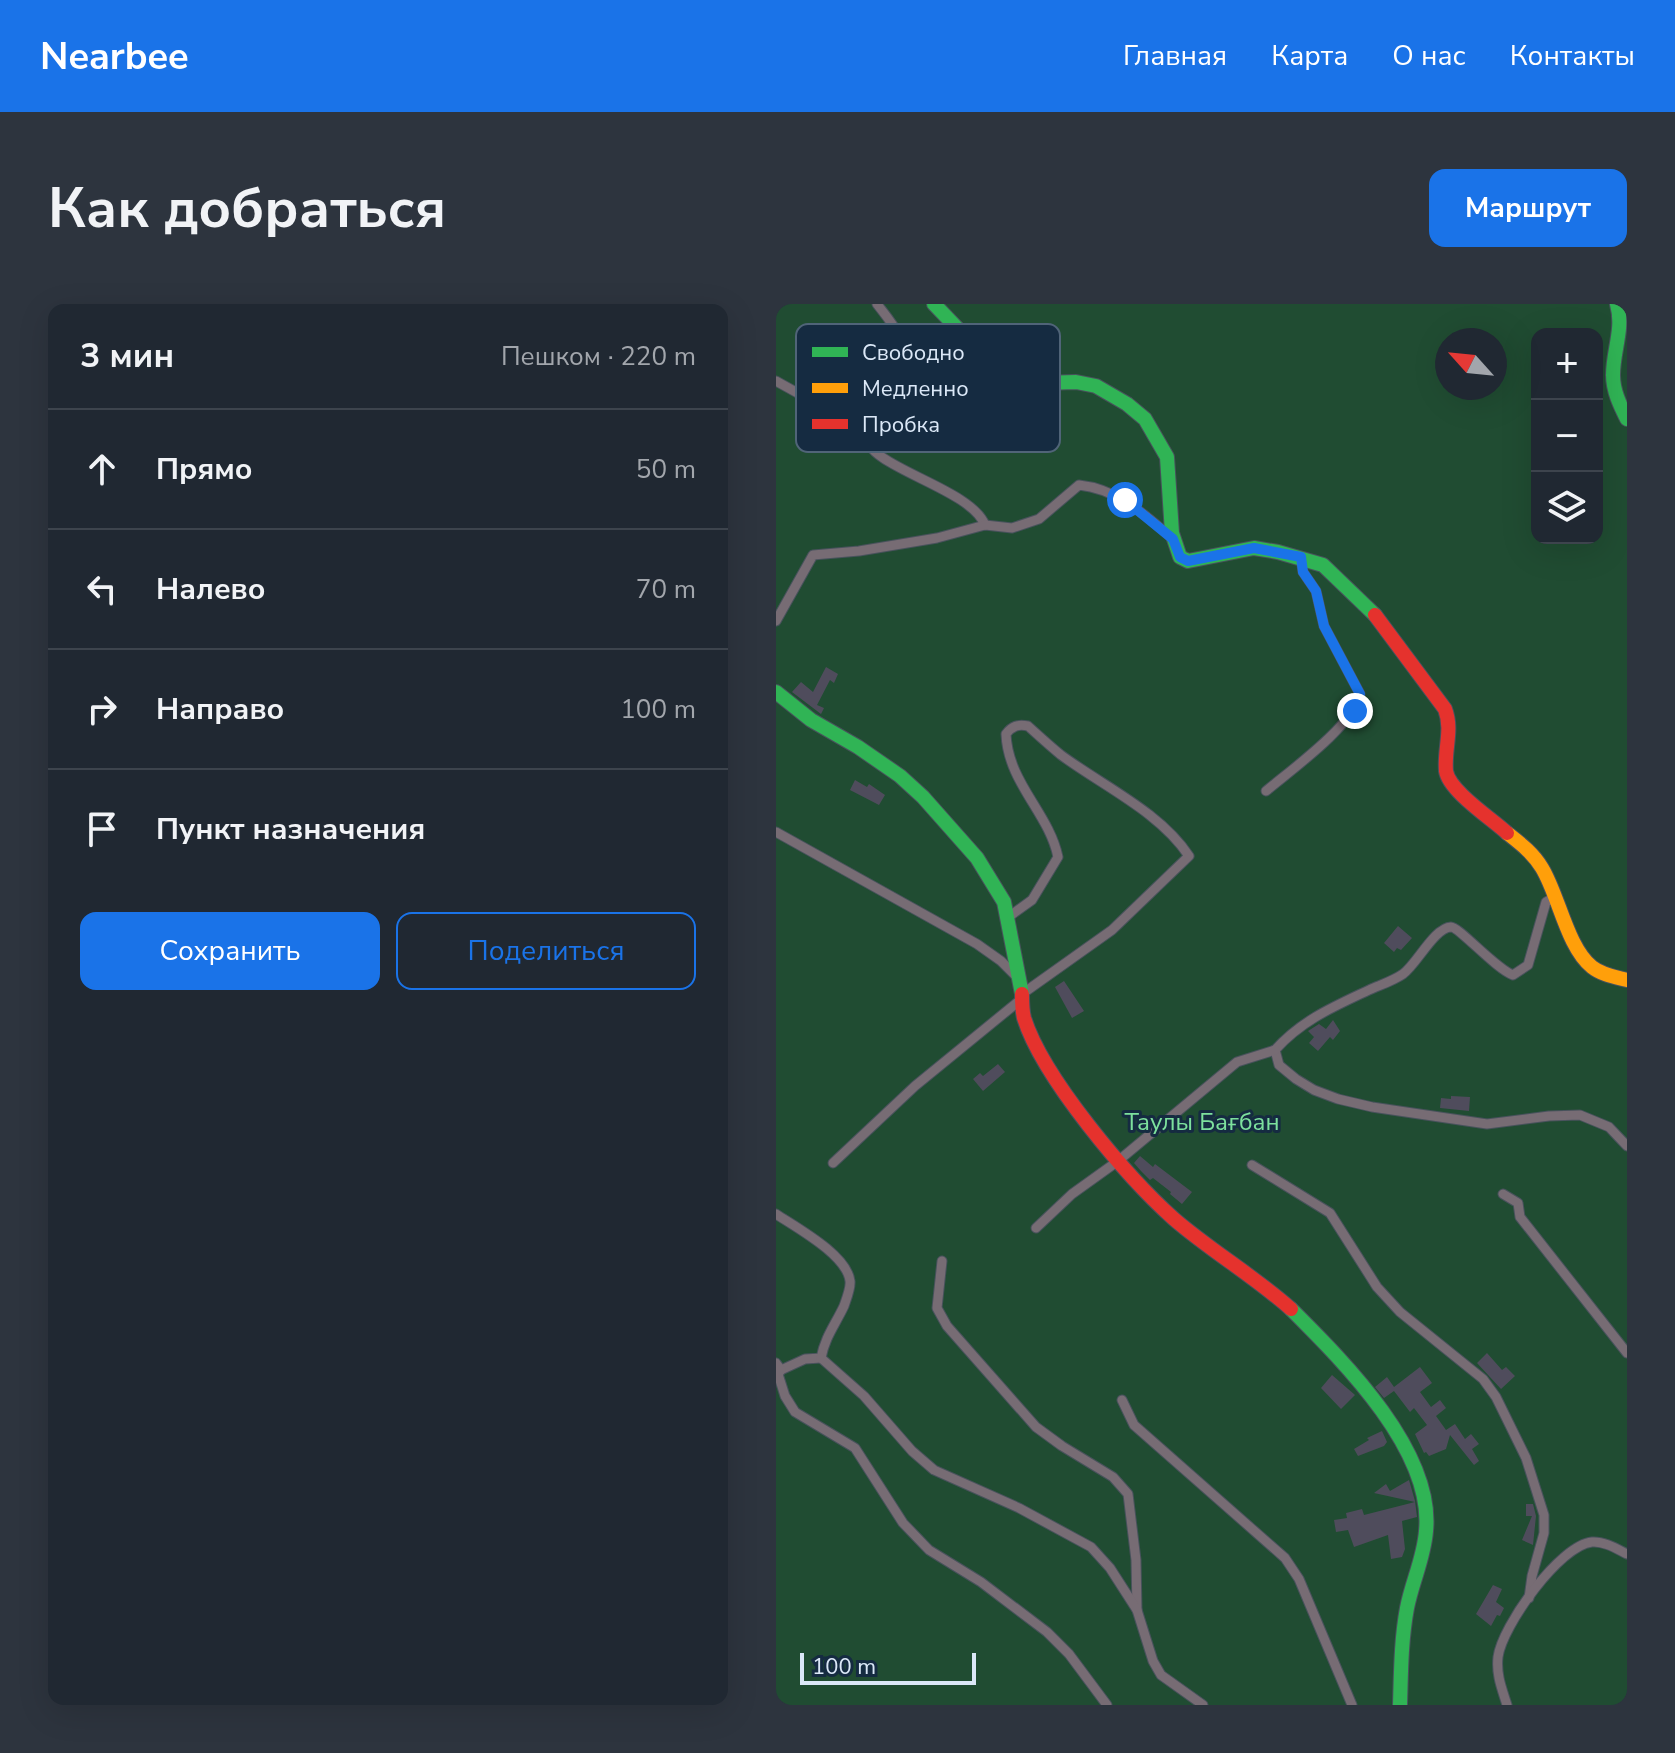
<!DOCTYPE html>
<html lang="ru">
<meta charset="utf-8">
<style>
body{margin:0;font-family:"Nunito Sans",sans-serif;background:#2d343e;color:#f1f3f6}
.controls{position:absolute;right:24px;top:24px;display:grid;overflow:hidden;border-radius:16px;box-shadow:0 8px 32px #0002}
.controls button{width:72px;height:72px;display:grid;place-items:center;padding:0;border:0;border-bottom:2px solid #3d444d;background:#202832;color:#f1f3f6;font:40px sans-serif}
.compass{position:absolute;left:659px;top:24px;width:72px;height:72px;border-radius:50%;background:#202832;box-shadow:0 8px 32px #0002;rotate:297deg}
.scale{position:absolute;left:24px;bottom:20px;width:176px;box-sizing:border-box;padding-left:8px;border:4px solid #dbe8f7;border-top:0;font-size:22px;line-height:28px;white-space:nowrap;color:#dbe8f7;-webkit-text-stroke:6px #152b41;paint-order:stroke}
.stop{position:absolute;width:24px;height:24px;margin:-18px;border:6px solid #1a73e8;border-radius:50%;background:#fff}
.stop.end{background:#1a73e8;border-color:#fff;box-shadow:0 2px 8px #0008}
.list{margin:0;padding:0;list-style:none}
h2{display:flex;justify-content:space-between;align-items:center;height:104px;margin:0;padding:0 32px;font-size:34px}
h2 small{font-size:26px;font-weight:400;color:#a2a6ac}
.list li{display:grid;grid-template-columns:52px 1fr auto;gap:24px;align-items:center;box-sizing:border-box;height:120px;padding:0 32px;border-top:2px solid #3d444d}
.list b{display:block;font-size:30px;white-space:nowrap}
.list em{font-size:26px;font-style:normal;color:#a2a6ac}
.actions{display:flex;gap:16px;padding:24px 32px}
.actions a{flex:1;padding:18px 0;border:2px solid #1a73e8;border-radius:16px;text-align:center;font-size:28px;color:#1a73e8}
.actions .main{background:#1a73e8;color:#fff}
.icon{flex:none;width:44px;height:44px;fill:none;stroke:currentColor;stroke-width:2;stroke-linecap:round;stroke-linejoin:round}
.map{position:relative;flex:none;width:851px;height:1401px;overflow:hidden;border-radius:16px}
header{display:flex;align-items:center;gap:48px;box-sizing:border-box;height:112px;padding:0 40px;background:#1a73e8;color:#fff}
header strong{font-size:38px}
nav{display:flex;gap:44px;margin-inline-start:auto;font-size:28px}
.intro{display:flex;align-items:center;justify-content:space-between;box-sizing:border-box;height:192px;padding:0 48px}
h1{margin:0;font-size:56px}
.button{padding:20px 36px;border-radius:16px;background:#1a73e8;color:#fff;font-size:28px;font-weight:700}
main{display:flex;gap:48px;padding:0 48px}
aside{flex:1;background:#202832;border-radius:16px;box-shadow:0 8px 32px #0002}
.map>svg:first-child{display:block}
.green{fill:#204c32;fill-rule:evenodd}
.building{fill:#4f4c5c}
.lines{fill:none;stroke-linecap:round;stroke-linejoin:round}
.street-casing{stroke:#48525c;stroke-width:11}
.fast-casing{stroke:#48525c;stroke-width:16}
.slow-casing{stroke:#48525c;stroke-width:16}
.jam-casing{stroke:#48525c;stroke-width:16}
.street{stroke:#776c74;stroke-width:9}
.fast{stroke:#30b455;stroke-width:14}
.slow{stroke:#ff9f0a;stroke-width:14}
.jam{stroke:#e5322d;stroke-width:14}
.route{stroke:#1a73e8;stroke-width:10}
.labels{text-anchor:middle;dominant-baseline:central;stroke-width:6;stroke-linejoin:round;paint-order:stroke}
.park-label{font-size:24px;fill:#7de09d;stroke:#152b41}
.key{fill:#152b41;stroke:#506478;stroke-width:2}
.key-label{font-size:22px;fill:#dbe8f7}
</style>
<header>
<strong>Nearbee</strong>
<nav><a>Главная</a><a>Карта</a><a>О нас</a><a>Контакты</a></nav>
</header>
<div class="intro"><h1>Как добраться</h1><a class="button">Маршрут</a></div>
<main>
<aside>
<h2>3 мин<small>Пешком · 220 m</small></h2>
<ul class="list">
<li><svg class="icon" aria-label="ahead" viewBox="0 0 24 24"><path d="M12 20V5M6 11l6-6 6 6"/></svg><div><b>Прямо</b></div><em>50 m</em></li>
<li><svg class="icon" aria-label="left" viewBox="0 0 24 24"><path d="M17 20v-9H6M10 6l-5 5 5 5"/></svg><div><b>Налево</b></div><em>70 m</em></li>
<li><svg class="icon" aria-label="right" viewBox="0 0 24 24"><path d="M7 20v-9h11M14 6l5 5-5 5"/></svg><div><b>Направо</b></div><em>100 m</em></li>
<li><svg class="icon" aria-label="arrive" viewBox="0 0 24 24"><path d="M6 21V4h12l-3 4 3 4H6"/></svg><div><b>Пункт назначения</b></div></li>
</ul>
<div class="actions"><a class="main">Сохранить</a><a>Поделиться</a></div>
</aside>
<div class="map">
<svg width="851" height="1401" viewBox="0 0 851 1401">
<rect width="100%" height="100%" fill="#2a3542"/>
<path class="green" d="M0,0H851V1401H0ZM761,30H821V234H761ZM671,36H719V84H671Z"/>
<g class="building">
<path d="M50,363L62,370L58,379L54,376L41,401L48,404L45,410L16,388L25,378L37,388Z"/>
<path d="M79,476L91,483L93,480L109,491L103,501L74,486Z"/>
<path d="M622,622L636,634L625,646L621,644L618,648L608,639Z"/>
<path d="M288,677L308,707L296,714L279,683Z"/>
<path d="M557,716L564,727L557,736L554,733L542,747L533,739L538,733L532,727L543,720L550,725Z"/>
<path d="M222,760L229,768L207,787L197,775L204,769L207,772Z"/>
<path d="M675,792L694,793L693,807L664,804L665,794L675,795Z"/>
<path d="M364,852L377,863L379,860L416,888L406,900L394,890L395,888L377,874L374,876L365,867L358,859Z"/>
<path d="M711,1049L726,1066L730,1063L739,1072L725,1085L701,1059Z"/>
<path d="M644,1063L656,1079L644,1088L655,1103L664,1096L670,1104L660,1112L670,1126L679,1120L689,1135L695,1130L703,1140L696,1145L703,1157L698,1161L674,1131L670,1145L653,1152L650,1148L648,1149L639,1130L651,1121L638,1104L634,1108L618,1087L608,1094L599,1083L611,1073L618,1083Z"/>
<path d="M556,1071L579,1091L565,1105L545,1084Z"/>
<path d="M606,1127L611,1138L608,1142L582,1152L578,1145L593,1136L591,1134Z"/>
<path d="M633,1176L639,1197L641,1213L626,1217L629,1245L626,1253L615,1255L612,1231L578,1243L572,1226L560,1228L558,1216L571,1214L570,1209L586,1205L588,1211L639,1198L598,1189L610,1180L614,1187Z"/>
<path d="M750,1200H757L760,1212L757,1241L746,1236L756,1212H750Z"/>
<path d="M717,1281L726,1285L720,1298L728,1304L724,1312L721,1311L715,1322L700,1310Z"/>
</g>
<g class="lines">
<g class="street-casing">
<g id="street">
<path d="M101,0C114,17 133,38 127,60C119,76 90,115 90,131C89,163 194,183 209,221"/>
<path d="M0,77L90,127"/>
<path d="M0,317L37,251L83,247L161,234L209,221L236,224L263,215L303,181C342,185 369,211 397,235"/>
<path d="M490,487C515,466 578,421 584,390L548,322L540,287L527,268L525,253"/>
<path d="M0,528L201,640L225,657L241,673"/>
<path d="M779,593L770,598L752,661L737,671C720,665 683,623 675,623C658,624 641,660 627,670C617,677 604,681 593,686C557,703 526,716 499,746L503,761L520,775L538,786L562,795L596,803L711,820L773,812L804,811L833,823L851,842"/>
<path d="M231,614L256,596L282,553C273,509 232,479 230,430C236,422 242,420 252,422C263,432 274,442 285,451C327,482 384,508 413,552L336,626L246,690"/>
<path d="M57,859L139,782L243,697"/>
<path d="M476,861L554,909L601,983L624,1008L707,1075L720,1093L750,1154L768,1211V1229L756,1272L753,1294"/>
<path d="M727,890L742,899L744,913L851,1049"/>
<path d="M0,910C21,924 71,951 74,977C75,984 70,996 68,1002C59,1021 49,1033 45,1054L29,1055L5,1066"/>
<path d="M260,924L296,890L342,857L461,758L499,746"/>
<path d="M166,957L161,1004L171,1022L260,1123L286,1142L337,1173L352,1190L360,1256L361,1306"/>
<path d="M45,1054L88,1092L136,1147L158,1166L243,1204L315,1243L334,1264L361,1306L377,1357L385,1371L427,1401"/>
<path d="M0,1059L5,1066L2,1070L9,1092L19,1108L79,1144L127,1219L153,1246L205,1278L271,1328L293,1350L331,1401"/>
<path d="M346,1096L358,1121L509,1254L523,1275L576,1401"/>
<path d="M731,1401C726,1385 720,1371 722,1353C726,1322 784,1241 816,1238C828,1237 841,1245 851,1250"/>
</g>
</g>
<g class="fast-casing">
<g id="fast">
<path d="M158,0L182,25L193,51L213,69L233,80L300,78L320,82L351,100L369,115L391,153L396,229L404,253L412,257L478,244L502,248L547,261L599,311"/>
<path d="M841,0C848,25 837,46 837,71C837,87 844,101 851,115"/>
<path d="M0,388L35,416L82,443L124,472L147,493L201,554L228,598L246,690"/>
<path d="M515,1005C568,1058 658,1147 650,1227C648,1254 636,1278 631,1304C625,1336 625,1369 624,1401"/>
</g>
</g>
<g class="slow-casing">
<path id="slow" d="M731,529C745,540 757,549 766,564C783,592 791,643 816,663C826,671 839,673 851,676"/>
</g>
<g class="jam-casing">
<g id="jam">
<path d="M599,311L669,405C677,426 668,445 670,467C673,487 716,515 731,529"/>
<path d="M246,690C246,698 246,706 248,714C267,774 351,873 398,915C435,947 478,972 515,1005"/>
</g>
</g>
<use href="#street" class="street"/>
<use href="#fast" class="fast"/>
<use href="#slow" class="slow"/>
<use href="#jam" class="jam"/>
</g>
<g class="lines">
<path class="route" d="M349,196L397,235L404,253L412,257L478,244L525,253L527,268L540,287L548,322L584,390L579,407"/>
</g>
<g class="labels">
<g class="park-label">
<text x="426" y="818">Таулы Бағбан</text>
</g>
</g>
<rect x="20" y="20" width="264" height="128" rx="12" class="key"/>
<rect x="36" y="43" width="36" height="10" fill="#30b455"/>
<rect x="36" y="79" width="36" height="10" fill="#ff9f0a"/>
<rect x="36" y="115" width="36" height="10" fill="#e5322d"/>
<g class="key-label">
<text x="86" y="56">Свободно</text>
<text x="86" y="92">Медленно</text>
<text x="86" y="128">Пробка</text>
</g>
</svg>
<div class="controls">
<button>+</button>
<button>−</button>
<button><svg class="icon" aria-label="layers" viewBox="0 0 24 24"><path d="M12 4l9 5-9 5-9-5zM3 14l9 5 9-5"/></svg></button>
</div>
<svg class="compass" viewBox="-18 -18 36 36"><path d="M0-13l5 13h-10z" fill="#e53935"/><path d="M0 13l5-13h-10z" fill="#a2a6ac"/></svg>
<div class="scale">100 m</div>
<div class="stop" style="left:349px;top:196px"></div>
<div class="stop end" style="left:579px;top:407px"></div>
</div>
</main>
